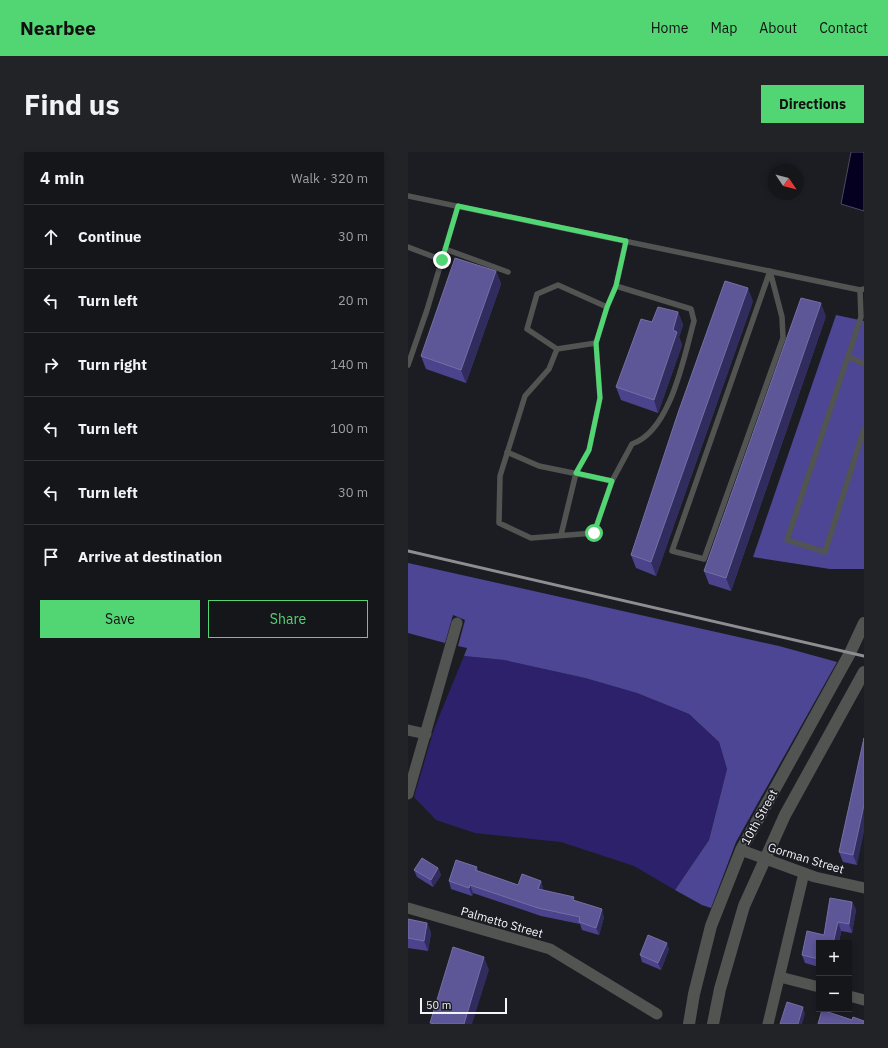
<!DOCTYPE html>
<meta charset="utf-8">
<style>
body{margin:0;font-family:"IBM Plex Sans",sans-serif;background:#222327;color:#f1f3f6}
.controls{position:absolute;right:12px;bottom:12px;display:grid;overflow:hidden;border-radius:0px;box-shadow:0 2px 6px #0003}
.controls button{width:36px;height:36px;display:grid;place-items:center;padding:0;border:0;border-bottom:1px solid #343539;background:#15161a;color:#f1f3f6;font:20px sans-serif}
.compass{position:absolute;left:360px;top:12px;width:36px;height:36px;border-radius:50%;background:#15161a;box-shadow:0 2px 6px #0003;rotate:125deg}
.scale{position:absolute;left:12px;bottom:10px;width:87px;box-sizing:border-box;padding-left:4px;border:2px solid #f4f4f8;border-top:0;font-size:11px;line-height:14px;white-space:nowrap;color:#f4f4f8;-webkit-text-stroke:3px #1c1d23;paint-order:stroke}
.stop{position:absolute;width:12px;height:12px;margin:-9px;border:3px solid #52d673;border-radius:50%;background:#fff}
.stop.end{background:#52d673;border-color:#fff;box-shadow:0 1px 4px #0008}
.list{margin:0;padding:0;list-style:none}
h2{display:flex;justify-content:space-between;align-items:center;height:52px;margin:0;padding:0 16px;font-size:17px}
h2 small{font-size:13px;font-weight:400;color:#9d9fa2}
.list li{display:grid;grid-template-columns:26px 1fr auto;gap:12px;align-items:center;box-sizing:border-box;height:64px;padding:0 16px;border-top:1px solid #343539}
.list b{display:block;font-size:15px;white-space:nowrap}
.list em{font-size:13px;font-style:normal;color:#9d9fa2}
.actions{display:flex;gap:8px;padding:12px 16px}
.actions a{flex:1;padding:9px 0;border:1px solid #52d673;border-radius:0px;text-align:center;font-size:14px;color:#52d673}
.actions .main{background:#52d673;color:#111}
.icon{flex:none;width:22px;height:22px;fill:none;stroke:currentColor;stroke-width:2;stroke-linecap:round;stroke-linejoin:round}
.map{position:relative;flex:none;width:456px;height:872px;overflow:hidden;border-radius:0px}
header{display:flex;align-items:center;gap:24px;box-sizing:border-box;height:56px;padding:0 20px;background:#52d673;color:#111}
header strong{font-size:19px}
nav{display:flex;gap:22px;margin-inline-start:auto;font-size:14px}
.intro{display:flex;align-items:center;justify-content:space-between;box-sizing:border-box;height:96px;padding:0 24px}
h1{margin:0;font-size:28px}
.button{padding:10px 18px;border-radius:0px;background:#52d673;color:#111;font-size:14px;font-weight:700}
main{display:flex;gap:24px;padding:0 24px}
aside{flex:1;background:#15161a;border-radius:0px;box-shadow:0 2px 6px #0003}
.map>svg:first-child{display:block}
.green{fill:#2d216b}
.forest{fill:#4c4694}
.water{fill:#060020;stroke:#4d4961}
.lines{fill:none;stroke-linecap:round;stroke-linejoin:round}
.service{stroke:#525452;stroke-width:5.5}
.minor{stroke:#525452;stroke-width:11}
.tertiary{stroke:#525452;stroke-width:12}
.rail{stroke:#8d8d92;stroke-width:3}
.wall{fill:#4b438b}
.shaded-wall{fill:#302c5d}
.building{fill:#5d5697;stroke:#756fa6}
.route{stroke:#52d673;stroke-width:5}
.labels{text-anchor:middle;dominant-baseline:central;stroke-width:3.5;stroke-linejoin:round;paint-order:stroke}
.street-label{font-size:12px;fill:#f4f4f8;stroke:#1c1d23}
</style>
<header>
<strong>Nearbee</strong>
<nav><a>Home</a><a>Map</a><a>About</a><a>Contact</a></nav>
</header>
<div class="intro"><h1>Find us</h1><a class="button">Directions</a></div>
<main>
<aside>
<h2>4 min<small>Walk · 320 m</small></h2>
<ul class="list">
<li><svg class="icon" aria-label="ahead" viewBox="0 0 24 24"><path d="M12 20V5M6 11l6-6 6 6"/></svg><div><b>Continue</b></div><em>30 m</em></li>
<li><svg class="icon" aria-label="left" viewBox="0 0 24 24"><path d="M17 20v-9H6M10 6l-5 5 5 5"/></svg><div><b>Turn left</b></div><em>20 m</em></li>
<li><svg class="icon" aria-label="right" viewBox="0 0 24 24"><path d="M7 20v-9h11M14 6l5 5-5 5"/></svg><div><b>Turn right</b></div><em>140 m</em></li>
<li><svg class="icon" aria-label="left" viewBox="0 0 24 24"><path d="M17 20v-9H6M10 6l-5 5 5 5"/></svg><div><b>Turn left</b></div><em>100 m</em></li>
<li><svg class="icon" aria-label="left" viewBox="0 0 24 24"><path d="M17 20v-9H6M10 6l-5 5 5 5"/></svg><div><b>Turn left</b></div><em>30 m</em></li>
<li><svg class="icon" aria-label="arrive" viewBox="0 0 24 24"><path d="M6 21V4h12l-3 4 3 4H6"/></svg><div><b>Arrive at destination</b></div></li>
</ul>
<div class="actions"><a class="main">Save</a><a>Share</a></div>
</aside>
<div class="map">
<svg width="456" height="872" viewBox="0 0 456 872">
<rect width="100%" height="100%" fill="#1c1d23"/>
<path class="green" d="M56,504L96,508L177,526L229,541L281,562L311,590L319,617L301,688L267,738L226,714L153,690L67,681L28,668L6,645L26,577Z"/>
<g class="forest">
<path d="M428,163L456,169V417H422L345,405Z"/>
<path d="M0,411L371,494L429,510L328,690L303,756L294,753L267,738L301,688L319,617L311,590L281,562L229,541L177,526L96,508L56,504L59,496L50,494L57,468L45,463L37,491L0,481Z"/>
</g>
<path class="water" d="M443,0H456V59L433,52Z"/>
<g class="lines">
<g class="service">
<path d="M0,44L452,138L456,137"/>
<path d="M0,95L34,108"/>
<path d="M37,97L100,120"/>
<path d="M362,119L374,165L375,186L296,407L264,399Z"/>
<path d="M452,138L453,165L379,388L417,400L456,277"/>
<path d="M199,155L150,133L129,142L119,177L149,197L141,217L117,244L92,324L91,371L123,386L186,381L204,329L224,292C263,279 276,204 286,169L283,157L208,134L218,89"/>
<path d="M149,197L188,191"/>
<path d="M440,204L456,212"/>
<path d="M0,213L19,158L50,54"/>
<path d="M99,300L131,314L204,329"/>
<path d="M153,383L168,321L181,298L192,246L188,191L199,155L208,134"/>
</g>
<g class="minor">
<path d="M0,578L18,582"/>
<path d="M0,642L49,471"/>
<path d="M333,698L407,725L456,736"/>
<path d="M0,756L142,797L249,862"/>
<path d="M372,825L411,835"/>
<path d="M441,844L456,848"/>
<path d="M360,872L396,721"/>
</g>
<g class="tertiary">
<path d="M281,872L286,842L303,774L333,698L442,501L456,471"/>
<path d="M305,872L312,837L336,754L377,663L456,520"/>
</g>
<path class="rail" d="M0,399L456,504"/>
</g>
<g class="wall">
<path d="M88,119L93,132L58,231L18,217L13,204Z"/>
<path d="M345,149L248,424L228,416L223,403Z"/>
<path d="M270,160L275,173L271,185L274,193L250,261L213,248L208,235L244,170Z"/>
<path d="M418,164L323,439L301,432L296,419Z"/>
<path d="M456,586L449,713L435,710L431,700Z"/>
<path d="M69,715L70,719L110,733L133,729L135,737V738L168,749L196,765L191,783L174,778L172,772L133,764L65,741L64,744L43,737L41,729Z"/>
<path d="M30,716L33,723L25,735L9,725L6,718Z"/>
<path d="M444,750L448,758L444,781L433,779L431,791H411V815L397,811L394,803L416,783Z"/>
<path d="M0,767L19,771L23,781L20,799L0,796Z"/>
<path d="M261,797L253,818L234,810L232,803Z"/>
</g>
<g class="shaded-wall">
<path d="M88,119L93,132L58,231L53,218Z"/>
<path d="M340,136L345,149L248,424L243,410Z"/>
<path d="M413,151L418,164L323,439L318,426Z"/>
<path d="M270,160L275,173L271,185L274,193L250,261L246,248Z"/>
<path d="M456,653V680L449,713L445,703Z"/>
<path d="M30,716L33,723L25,735L23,728Z"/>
<path d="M133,729L135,737L132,745L130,737Z"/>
<path d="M62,733L65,741L64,744L61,736Z"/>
<path d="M444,750L448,758L444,781L441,772Z"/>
<path d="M194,757L196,765L191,783L188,776Z"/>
<path d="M430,770L433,779L431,791H425Z"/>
<path d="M19,771L23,781L20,799L16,789Z"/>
<path d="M259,791L261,797L253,818L250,811Z"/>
<path d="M76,805L81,818L64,872H56Z"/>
<path d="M395,855L397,862L394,872H390Z"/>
</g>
<g class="building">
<path d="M47,106L88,119L53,218L13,204Z"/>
<path d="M317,129L340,136L243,410L223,403L270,261Z"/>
<path d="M393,146L413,151L318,426L296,419Z"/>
<path d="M250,155L270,160L265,178L269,180L246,248L208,235L233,167L244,170Z"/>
<path d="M456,586V653L445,703L431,700Z"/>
<path d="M14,706L30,716L23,728L6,718Z"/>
<path d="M48,708L69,715L67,718L110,733L114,722L133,729L130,737L166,745L165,748L194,757L188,776L171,770L172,765L130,756L62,733L61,736L41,729Z"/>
<path d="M422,746L444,750L441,772L430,770L425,791H411V807L394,803L399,779L416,783Z"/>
<path d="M0,767L19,771L16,789L0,786Z"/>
<path d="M240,783L259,791L250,811L232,803Z"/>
<path d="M45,795L76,805L56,872H27L22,871Z"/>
<path d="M379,850L395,855L390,872H372Z"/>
<path d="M414,858L444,868L445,865L456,869V872H410Z"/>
</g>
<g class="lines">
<path class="route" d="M34,108L50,54L218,89L208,134L199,155L188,191L192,246L181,298L168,321L204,329L186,381"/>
</g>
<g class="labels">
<g class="street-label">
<text transform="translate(351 665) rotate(-61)">10th Street</text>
<text transform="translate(398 706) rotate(17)">Gorman Street</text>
<text transform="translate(94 770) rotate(16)">Palmetto Street</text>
</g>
</g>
</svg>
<div class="controls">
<button>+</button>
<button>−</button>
</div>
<svg class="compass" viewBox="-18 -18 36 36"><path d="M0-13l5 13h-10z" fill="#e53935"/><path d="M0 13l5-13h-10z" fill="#9d9fa2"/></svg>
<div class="scale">50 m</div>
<div class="stop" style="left:186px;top:381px"></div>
<div class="stop end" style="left:34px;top:108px"></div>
</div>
</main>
